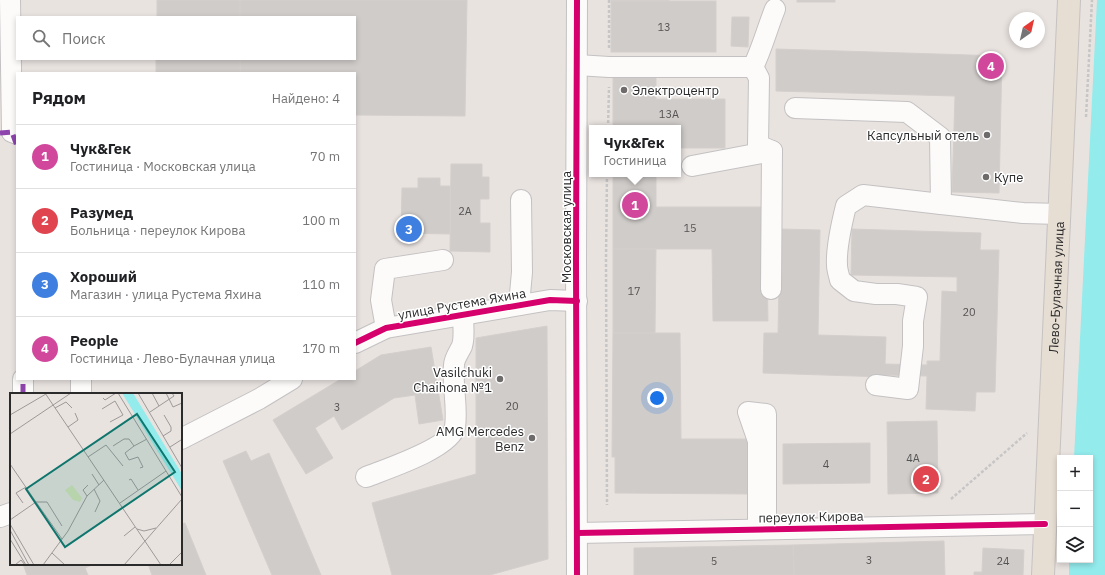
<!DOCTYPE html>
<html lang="ru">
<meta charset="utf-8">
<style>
body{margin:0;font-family:"IBM Plex Sans",sans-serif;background:#f6f6f6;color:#202124}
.controls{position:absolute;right:12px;bottom:12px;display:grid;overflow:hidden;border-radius:0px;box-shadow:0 2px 6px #0003}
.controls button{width:36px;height:36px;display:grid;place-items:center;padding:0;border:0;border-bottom:1px solid #e0e0e0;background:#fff;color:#202124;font:20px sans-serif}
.compass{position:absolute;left:1009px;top:12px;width:36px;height:36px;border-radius:50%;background:#fff;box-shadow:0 2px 6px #0003;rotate:34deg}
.you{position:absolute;left:657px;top:398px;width:14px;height:14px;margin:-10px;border:3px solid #fff;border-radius:50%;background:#1a73e8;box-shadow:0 0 0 6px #1a73e833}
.badge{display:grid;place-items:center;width:26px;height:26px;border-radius:50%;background:#d93025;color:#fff;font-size:13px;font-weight:700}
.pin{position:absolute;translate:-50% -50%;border:2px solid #fff;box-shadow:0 1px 4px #0006}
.popup{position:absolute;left:589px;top:125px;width:92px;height:52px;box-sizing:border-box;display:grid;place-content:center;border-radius:0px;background:#fff;filter:drop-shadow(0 1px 3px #0005);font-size:13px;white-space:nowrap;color:#757577}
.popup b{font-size:15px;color:#202124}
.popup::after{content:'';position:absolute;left:50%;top:100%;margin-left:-8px;border:8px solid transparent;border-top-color:#fff}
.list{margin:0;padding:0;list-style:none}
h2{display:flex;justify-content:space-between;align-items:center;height:52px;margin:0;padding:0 16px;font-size:17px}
h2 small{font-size:13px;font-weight:400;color:#757577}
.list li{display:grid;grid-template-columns:26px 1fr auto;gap:12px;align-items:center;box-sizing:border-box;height:64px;padding:0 16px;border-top:1px solid #e0e0e0}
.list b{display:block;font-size:15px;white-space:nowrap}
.list p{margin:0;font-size:13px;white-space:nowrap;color:#757577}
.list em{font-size:13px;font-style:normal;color:#757577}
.icon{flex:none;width:22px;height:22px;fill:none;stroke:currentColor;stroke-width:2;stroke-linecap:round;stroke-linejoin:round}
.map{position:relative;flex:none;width:1105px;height:575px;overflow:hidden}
.search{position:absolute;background:#fff;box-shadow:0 2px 6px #0003;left:16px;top:16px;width:340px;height:44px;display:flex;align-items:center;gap:10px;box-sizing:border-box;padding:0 14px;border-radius:0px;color:#757577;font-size:15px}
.panel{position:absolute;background:#fff;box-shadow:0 2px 6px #0003;left:16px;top:72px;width:340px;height:308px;border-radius:0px}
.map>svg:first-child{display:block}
.water{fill:#93ebec}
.building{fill:#d0ccca;stroke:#d4cfcc}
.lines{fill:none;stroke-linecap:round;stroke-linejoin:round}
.minor-casing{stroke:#c3c1c2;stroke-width:22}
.major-casing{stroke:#c5c2c1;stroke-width:24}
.path{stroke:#c6c6c6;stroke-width:2.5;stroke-dasharray:3 2;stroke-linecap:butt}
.minor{stroke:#fcfbfa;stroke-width:20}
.major{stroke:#e6ddd3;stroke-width:22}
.quiet{stroke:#8e44ad;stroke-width:5;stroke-dasharray:10 5;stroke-linecap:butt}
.cycleway-casing{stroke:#fff;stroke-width:8}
.cycleway{stroke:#d6006c;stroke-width:6}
.poi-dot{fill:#6e6b6a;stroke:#fff;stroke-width:1.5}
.labels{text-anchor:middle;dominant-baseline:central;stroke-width:3;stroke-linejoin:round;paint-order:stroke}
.number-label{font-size:11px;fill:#555454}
.poi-label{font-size:13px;fill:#2b2b2b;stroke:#fff;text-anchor:end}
.street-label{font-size:13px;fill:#2b2b2b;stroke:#fff}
.inset-road{fill:none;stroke:#9d9998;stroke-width:1}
.view{fill:#0f766e;fill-opacity:0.15;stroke:#0f766e;stroke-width:2}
.inset-edge{fill:none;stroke:#2b2b2b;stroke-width:2}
</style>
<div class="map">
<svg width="1105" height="575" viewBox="0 0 1105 575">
<rect width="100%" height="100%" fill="#e9e3e0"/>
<path class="water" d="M1097,0H1105V575H1069V560H1090V458H1074Z"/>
<g class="building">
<rect x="157" y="0" width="83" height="17"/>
<path d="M240,0H467L465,116L355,115V73H240V59H355V17H240Z"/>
<rect x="611" y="0" width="58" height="1"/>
<rect x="797" y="0" width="38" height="2"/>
<rect x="611" y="1" width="105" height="51"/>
<path d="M732,17H749L748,47L731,46Z"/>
<path d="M776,49L1002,56L999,193L952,192L955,96L776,91Z"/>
<rect x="156" y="59" width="84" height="14"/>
<path d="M613,76L656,77V99H725V148H678V128H613Z"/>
<path d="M451,164H482V177H489V199H480V223H490V252L450,251Z"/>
<path d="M613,174H656V207H766L768,321H713L712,249H613Z"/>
<path d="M418,178H440V186H450V234L401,233L402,188H418Z"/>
<path d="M780,229L820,230L818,335L886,337L885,364L927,365V361H940L942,291L957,292V277L851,275L852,229L981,233L980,250H999L995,392H976L975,411L926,409L927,376L885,375V377L763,373L764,333H778Z"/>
<path d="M613,249H656L655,333H613Z"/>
<path d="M547,326L548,559L490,575H392L372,503L476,474V338Z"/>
<path d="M613,333H680L681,439H749V494L615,493V457H612Z"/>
<path d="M431,347L443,420L419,424L415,395L394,398L342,430L334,416L315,428L333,458L306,474L273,420L341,379H355V371L381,355Z"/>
<path d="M937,421L938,493L888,494L887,422Z"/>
<path d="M870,443V483L783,484V444Z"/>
<path d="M246,451L251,461L269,453L321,575H272L223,461Z"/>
<path d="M181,523V524L185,523L206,575H152L148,564H181Z"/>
<path d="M944,541L945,575H794L793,545Z"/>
<path d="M793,545L794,575H634V548Z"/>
<path d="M983,548L1024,550L1023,575H974V572H982Z"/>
<path d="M23,564H94L85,568L88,575H27Z"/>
</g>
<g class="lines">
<g class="minor-casing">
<g id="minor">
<path d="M10,0L12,132L17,134"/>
<path d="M577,0L576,261L577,575"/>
<path d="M577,65L609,67H753L759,78L758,145L772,151L771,289"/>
<path d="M753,67C762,49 767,29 775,9"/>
<path d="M795,108L907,112L940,137L941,204L1023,213L1059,214"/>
<path d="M692,166L772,151"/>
<path d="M519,305L522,272L521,200"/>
<path d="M386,328L381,300L385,269L443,260"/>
<path d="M355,343L386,328L550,300L577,301"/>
<path d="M876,385L908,389L913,346V321L917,297L897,294H876L854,291L840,280C839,275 837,270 837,265C836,249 842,222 846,206L863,195L941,204"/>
<path d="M23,394V379"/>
<path d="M81,394V379"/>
<path d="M181,439L259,399L292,379"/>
<path d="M366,477C386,469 451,448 455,427C458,407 452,386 454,365C454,359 459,352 462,346C465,337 463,325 463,315"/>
<path d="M0,517L11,513"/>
<path d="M758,529V441L748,412L766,414V529"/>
<path d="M577,533L1045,524"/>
</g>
</g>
<g class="major-casing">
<g id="major">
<path id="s1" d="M1043,575L1069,0"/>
</g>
</g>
<g class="path">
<path d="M609,48V0"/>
<path d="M1086,117L1092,0"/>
<path d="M608,128L609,87"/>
<path d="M607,174L606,261L607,505"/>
<path d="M951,499L1027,433"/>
</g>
<use href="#minor" class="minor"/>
<use href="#major" class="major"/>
<g class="quiet">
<path d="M0,133L12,132L17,146"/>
<path d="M23,394V379"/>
</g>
<g class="cycleway-casing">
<g id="cycleway">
<path d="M577,0L576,261L577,575"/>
<path d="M355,343L386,328L550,300L577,301"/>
<path d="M577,533L1045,524"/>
</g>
</g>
<use href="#cycleway" class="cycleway"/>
</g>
<g class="poi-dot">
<circle cx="624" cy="90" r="4"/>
<circle cx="987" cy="135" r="4"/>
<circle cx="986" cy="177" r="4"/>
<circle cx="500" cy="379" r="4"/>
<circle cx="532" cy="438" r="4"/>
</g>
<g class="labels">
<g class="number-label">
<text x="664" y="27">13</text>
<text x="669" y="114">13А</text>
<text x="465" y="211">2А</text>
<text x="690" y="228">15</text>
<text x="634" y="291">17</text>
<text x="969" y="312">20</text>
<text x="512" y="406">20</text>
<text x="337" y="407">3</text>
<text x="913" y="458">4А</text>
<text x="826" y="464">4</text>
<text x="869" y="560">3</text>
<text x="714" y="561">5</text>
<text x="1003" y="561">24</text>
</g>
<g class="poi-label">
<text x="632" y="90" text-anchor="start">Электроцентр</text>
<text x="979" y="135">Капсульный отель</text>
<text x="994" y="177" text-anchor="start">Купе</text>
<text x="492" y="372">Vasilchuki<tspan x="492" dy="15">Chaihona №1</tspan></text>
<text x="524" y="431">AMG Mercedes<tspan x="524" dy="15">Benz</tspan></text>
</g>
<g class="street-label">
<text transform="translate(566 227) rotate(-90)">Московская улица</text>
<text stroke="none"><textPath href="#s1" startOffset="288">Лево-Булачная улица</textPath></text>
<text transform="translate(462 304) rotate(-10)">улица Рустема Яхина</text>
<text transform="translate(811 517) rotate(-1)">переулок Кирова</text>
</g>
</g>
<g transform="translate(10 393)">
<rect width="172" height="172" fill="#e9e3e0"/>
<path d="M62,92L72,105L70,109L63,107L55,97Z" fill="#d5e4b8"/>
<path d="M112,0H123L172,81V98Z" fill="#93ebec"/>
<path class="inset-road" d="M35,0L151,172M108,0L172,104M128,0L172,75M142,0L149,13M156,0L163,14L172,10M93,5L95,7L106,0M45,15L56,9L62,15M92,16L105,8L113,22L100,29M140,19L164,3L162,0M0,22L36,1M58,34L68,27L65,20M0,41L61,0M153,43L161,38V34L154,22M103,53L114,46H119L124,53L137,46M124,53L115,60L119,67L128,64L133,74L130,75M160,54L171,47M78,64L96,52L113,73M0,71L26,109H37L52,133M82,81L89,92M119,87L121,86L128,97M84,96L90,108L85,119M77,103L73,97L78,92M13,110L6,100L16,94M110,110L156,78M0,127L26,109L52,146M0,131L24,172M127,136L134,138L146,135M0,137L19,172M114,143L125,134M0,146L16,172M42,160L55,172M5,172L11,167L15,172M33,172L58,138L77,103L94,87M114,172L172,106M159,172L172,159"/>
<path class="view" d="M127,21L165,79L55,154L16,96Z"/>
<rect width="172" height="172" class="inset-edge"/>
</g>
</svg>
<div class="controls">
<button>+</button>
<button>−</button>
<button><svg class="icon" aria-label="layers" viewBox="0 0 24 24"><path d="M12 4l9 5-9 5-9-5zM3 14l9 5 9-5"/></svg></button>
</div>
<svg class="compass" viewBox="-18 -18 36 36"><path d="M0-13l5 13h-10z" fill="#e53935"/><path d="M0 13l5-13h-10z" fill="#757577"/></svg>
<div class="you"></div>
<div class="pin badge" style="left:635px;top:205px;background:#d1479c">1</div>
<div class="popup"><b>Чук&amp;Гек</b>Гостиница</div>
<div class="pin badge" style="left:926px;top:479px;background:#e0444e">2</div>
<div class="pin badge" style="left:409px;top:229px;background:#3f7fe0">3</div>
<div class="pin badge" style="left:991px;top:66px;background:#d1479c">4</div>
<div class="search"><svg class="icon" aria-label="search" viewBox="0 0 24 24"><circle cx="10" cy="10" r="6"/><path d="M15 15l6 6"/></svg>Поиск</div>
<section class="panel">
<h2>Рядом<small>Найдено: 4</small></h2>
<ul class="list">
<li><span class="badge" style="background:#d1479c">1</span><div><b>Чук&amp;Гек</b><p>Гостиница · Московская улица</p></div><em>70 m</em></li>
<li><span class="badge" style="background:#e0444e">2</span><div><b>Разумед</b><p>Больница · переулок Кирова</p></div><em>100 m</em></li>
<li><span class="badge" style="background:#3f7fe0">3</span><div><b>Хороший</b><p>Магазин · улица Рустема Яхина</p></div><em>110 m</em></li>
<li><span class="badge" style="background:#d1479c">4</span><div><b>People</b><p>Гостиница · Лево-Булачная улица</p></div><em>170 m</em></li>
</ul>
</section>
</div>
